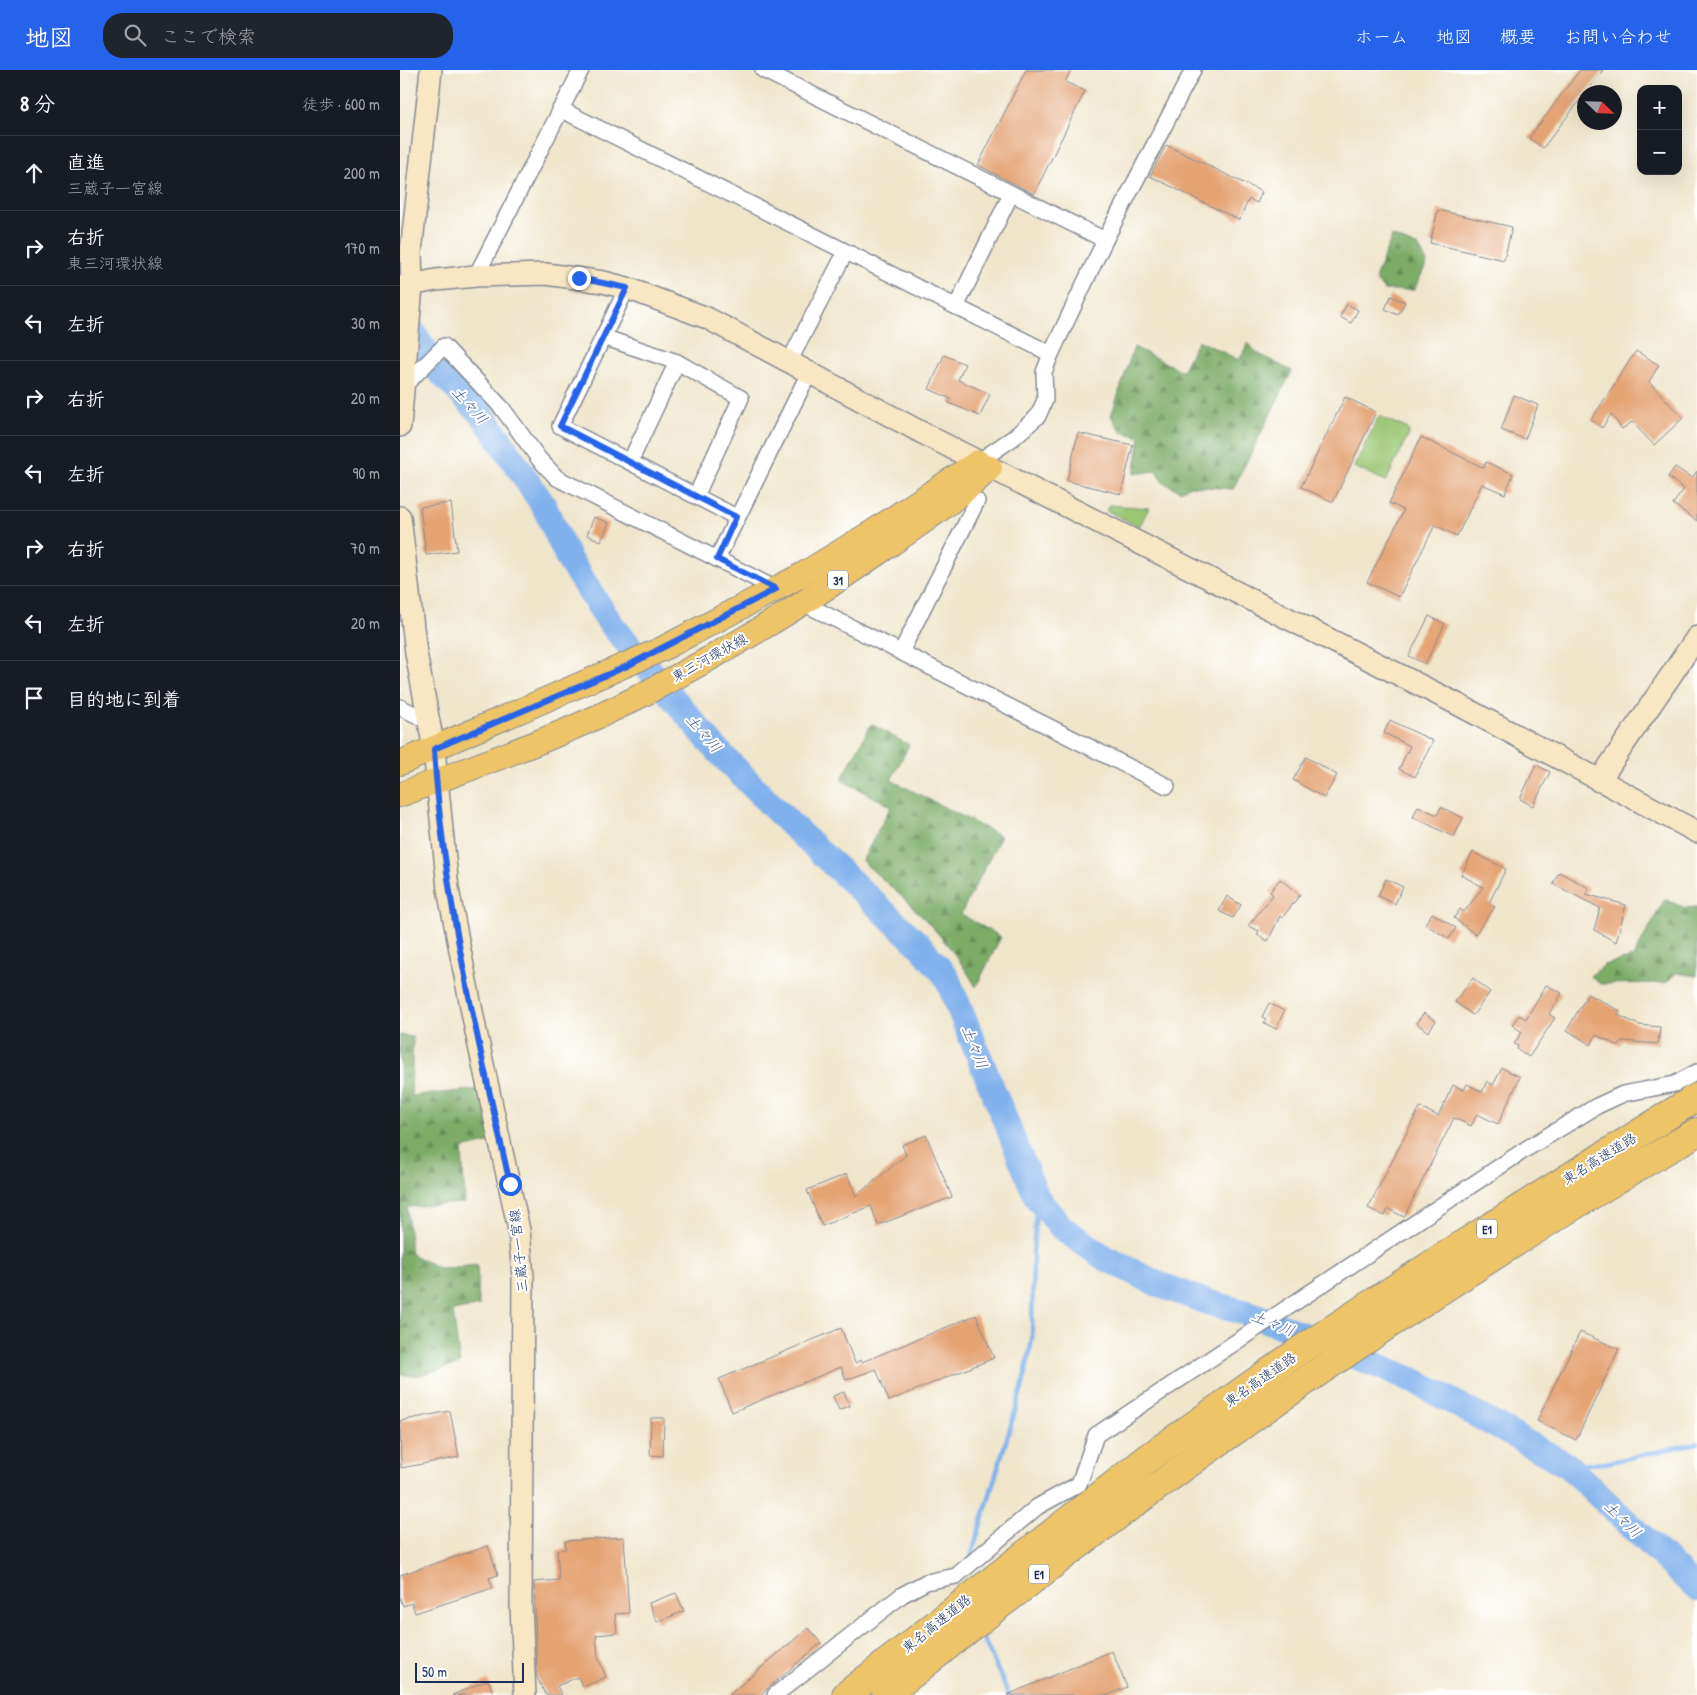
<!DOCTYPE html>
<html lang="ja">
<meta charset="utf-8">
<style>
body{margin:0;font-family:"Patrick Hand","Klee One",sans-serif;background:#20242c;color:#f1f3f6}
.controls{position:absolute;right:15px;top:15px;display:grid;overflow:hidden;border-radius:10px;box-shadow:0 5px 20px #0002}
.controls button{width:45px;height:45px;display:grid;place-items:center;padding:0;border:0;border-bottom:1px solid #363941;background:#171b24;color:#f1f3f6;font:25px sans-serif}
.compass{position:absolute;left:1177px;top:15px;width:45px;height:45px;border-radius:50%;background:#171b24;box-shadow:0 5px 20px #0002;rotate:113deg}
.scale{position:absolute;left:15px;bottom:12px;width:109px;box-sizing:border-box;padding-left:5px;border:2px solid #1b2f5e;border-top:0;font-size:14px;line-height:18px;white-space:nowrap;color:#1b2f5e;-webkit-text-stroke:4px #fff;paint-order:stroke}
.stop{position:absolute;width:15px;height:15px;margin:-11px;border:4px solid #2563eb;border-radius:50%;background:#fff}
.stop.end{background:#2563eb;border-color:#fff;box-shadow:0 1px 5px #0008}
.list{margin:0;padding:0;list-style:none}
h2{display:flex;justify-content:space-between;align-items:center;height:65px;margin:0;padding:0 20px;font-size:21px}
h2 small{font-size:16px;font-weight:400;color:#9ea1a6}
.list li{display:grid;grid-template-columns:32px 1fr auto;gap:15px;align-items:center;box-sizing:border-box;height:75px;padding:0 20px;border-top:1px solid #363941}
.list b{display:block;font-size:19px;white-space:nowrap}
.list p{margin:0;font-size:16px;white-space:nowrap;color:#9ea1a6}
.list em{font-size:16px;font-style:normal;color:#9ea1a6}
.icon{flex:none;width:28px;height:28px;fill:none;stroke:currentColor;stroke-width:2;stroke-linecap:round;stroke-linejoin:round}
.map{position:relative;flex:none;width:1297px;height:1625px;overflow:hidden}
header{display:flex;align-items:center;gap:30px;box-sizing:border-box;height:70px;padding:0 25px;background:#2563eb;color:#fff}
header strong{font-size:24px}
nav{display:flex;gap:28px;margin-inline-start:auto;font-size:18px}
.search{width:350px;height:45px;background:#20242c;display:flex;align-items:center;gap:12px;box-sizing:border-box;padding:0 18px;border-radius:20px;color:#9ea1a6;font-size:19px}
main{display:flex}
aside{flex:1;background:#171b24}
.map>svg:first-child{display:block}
.grass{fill:#9bc774;stroke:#5b7b69}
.forest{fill:url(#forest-firs);stroke:#4c6e62}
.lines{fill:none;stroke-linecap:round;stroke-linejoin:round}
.stream{stroke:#80b1ec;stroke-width:4.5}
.river{stroke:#80b1ec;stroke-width:26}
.building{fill:#e4a373}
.street-casing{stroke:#858a94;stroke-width:18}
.secondary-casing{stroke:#858a94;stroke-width:24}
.primary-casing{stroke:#858a94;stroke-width:26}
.highway-casing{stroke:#858a94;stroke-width:30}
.street{stroke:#fff;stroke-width:15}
.secondary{stroke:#f8e7c3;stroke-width:21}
.primary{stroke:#eec469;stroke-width:24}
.highway{stroke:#eec469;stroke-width:28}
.route{stroke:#2563eb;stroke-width:6}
.labels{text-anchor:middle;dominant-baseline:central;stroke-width:4;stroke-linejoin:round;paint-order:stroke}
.shield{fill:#fff;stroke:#5f6d8e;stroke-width:1}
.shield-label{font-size:12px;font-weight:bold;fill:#1b2f5e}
.street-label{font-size:14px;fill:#1b2f5e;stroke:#fff}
.water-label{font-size:15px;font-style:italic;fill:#3e5c90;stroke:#fff}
</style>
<header>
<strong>地図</strong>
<div class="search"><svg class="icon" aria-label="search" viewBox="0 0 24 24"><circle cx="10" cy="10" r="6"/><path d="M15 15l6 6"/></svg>ここで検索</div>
<nav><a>ホーム</a><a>地図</a><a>概要</a><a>お問い合わせ</a></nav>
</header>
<main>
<aside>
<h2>8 分<small>徒歩 · 600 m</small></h2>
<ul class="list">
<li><svg class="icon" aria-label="ahead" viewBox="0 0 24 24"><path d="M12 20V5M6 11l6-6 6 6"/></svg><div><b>直進</b><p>三蔵子一宮線</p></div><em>200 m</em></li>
<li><svg class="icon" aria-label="right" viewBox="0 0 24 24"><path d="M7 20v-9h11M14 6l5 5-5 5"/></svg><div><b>右折</b><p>東三河環状線</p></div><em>170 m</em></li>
<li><svg class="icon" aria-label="left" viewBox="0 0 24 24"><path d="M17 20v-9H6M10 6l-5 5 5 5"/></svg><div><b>左折</b></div><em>30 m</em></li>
<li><svg class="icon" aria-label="right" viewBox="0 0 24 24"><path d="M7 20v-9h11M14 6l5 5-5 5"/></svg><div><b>右折</b></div><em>20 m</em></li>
<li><svg class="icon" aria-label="left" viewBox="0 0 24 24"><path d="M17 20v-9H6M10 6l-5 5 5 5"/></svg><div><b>左折</b></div><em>90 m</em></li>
<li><svg class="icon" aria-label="right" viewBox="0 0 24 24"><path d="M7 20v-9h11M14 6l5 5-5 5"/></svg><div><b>右折</b></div><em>70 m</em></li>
<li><svg class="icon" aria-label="left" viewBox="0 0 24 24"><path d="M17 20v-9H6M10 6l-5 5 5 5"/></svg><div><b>左折</b></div><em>20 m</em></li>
<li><svg class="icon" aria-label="arrive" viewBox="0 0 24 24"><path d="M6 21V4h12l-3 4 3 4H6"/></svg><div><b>目的地に到着</b></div></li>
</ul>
</aside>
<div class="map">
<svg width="1297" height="1625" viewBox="0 0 1297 1625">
<defs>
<pattern id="forest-firs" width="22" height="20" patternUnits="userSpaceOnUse" patternTransform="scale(1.25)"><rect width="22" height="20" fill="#7cac66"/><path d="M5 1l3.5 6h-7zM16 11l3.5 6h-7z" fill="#658c57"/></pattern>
</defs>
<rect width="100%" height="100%" fill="#fff"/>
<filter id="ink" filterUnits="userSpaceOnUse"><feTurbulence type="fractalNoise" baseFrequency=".02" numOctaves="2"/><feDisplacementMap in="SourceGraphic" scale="10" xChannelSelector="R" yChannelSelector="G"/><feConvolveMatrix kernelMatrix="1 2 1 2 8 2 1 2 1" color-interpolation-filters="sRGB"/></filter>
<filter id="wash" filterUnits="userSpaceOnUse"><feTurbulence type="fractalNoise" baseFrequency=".0096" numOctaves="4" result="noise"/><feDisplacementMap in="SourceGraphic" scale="20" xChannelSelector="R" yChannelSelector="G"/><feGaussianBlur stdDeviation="1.12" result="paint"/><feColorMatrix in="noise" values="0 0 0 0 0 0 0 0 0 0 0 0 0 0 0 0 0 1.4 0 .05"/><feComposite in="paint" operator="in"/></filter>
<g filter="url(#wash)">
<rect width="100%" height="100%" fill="#efe5ca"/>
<g class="grass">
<path d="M979,346L1008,359L1009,364L986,411L954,397Z"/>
<path d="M709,435L749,438L739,457L706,440Z"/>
</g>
<g class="forest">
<path d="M992,166L1019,177L1027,193L1014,220H984L975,209Z"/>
<path d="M798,270L839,290L848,273L857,283L892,301L833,419L790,416L780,421L763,412L755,401L734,404L740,367L721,362L711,346L734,277L782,301Z"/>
<path d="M471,654L509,675L491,710L601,766L561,844L601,867L576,917C546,864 507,831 462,791L491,736L441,710Z"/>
<path d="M1265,829L1285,838L1297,837V906L1276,903L1266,913L1200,914L1190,906L1204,895L1233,887Z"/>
<path d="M0,965L13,967L11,1026L81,1019L92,1072L62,1079L65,1133L7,1137L11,1184L41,1199L77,1195L79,1236L53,1241L60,1294L19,1305H0Z"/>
</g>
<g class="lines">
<g class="stream">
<path d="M1167,1395L1206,1393L1297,1373"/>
<path d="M571,1487L623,1315L632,1270L633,1182L637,1128"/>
<path d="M580,1561L609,1625"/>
</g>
<path class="river" d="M0,242L37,299L84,347L144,436L169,490L211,554L315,678L390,754L519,875L546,906L637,1128L662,1158L705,1188L760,1215L807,1232L854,1245L1015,1311L1167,1395L1297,1519"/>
</g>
<g id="blocks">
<g class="building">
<path d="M626,0H671L665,12L685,21L634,124L578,95Z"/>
<path d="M1180,0H1203L1143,78L1129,68Z"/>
<path d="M766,75L862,122L857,133L849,129L839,150L750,106Z"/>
<path d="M1038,140L1112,157L1104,190L1030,173Z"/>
<path d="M991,226L1005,232L998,245L985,239Z"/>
<path d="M947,234L958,240L951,253L940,247Z"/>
<path d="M1236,281L1259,295L1249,312L1283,348L1254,375L1232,352L1222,359L1211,344L1202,358L1191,350Z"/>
<path d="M544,285L565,294L558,310L590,324L580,346L549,333L551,329L529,319Z"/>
<path d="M1114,325L1138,335L1125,369L1101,360Z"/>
<path d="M945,327L976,342L933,432L901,417Z"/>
<path d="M678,363L733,375L721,424L667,411Z"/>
<path d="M1021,367L1084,398L1086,392L1113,404L1105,424L1082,414L1057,466L1035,455L999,527L967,512L1004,440L989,433Z"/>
<path d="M1275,397L1292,408L1297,401V451L1273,434L1284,419L1268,407Z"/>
<path d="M51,433L57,481L26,485L20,437Z"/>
<path d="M194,447L209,453L201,471L187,465Z"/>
<path d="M1029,546L1045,554L1025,594L1009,586Z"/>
<path d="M990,650L1033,671L1015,707L999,699L1010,676L984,663Z"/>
<path d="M906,687L937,705L924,728L893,710Z"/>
<path d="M1136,695L1150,702L1133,736L1120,729Z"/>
<path d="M1018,736L1037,745L1041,737L1063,748L1054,767L1013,747Z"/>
<path d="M1073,782L1106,799L1089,833L1095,837L1075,864L1054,848L1060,839L1064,842L1083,817L1061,805Z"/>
<path d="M1159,802L1189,818L1186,824L1226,835L1216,872L1194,860L1200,838L1153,814Z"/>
<path d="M880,809L900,825L882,848L880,846L868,871L857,865L859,861L848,856L873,825L870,822Z"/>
<path d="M986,809L1003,817L995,834L978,826Z"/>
<path d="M827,826L841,835L833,848L819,841Z"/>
<path d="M1032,843L1056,858L1049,869L1025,854Z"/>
<path d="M1073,908L1090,922L1073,945L1055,932Z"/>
<path d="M1146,915L1162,923L1149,944L1155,948L1129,987L1117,979L1118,976L1114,974L1122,962L1112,955L1119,945L1126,949Z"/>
<path d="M1188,924L1220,941L1218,945L1239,955L1260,957L1258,974L1222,971L1219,976L1196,965L1191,975L1167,960Z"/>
<path d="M869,933L884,941L876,959L864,953L866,949L862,947Z"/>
<path d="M1024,943L1036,951L1028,962L1016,953Z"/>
<path d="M1102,998L1120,1007L1098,1054L1077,1044L1071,1056L1054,1048L1004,1147L988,1139L985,1146L968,1138L1020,1037L1038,1046L1053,1015L1064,1020L1067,1014L1082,1022L1087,1011L1093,1015Z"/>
<path d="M526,1065L552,1127L478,1155L471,1136L422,1156L407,1120L447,1104L456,1126L506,1085L502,1075Z"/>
<path d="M576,1245L594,1288L489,1331L476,1299L446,1310L441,1297L332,1342L319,1309L441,1258L455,1293L461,1290L462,1292Z"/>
<path d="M1180,1262L1219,1279L1176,1370L1137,1351Z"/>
<path d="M444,1322L450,1336L439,1340L433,1326Z"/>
<path d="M50,1341L59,1387L1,1398L0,1351Z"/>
<path d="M251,1348H264L263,1386L250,1385Z"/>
<path d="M224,1467L229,1543L215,1544L217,1563L196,1565L198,1587L206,1607L183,1617L178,1607L157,1616L162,1625H146L137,1608L134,1512L159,1510L157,1480L166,1479L165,1471Z"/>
<path d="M88,1476L98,1505L89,1508L93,1518L15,1543L12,1533L3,1536L0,1528V1505Z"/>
<path d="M276,1523L284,1541L257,1552L249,1533Z"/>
<path d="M408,1558L421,1573L360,1625H329Z"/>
<path d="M712,1581L727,1617L708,1625H607Z"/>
<path d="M88,1610L94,1625H52Z"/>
</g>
</g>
</g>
<g filter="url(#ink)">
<use href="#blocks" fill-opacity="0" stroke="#858a94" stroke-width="1"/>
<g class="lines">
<g class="street-casing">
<g id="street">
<path d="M363,0L705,170"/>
<path d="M160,39L651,284"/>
<path d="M76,206L181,0"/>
<path d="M227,218L160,356L336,447"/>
<path d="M556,237L611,124"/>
<path d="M203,267L277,292L341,328L296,426"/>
<path d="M389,292L445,183"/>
<path d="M2,318L44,276L102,338L139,389L157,408L376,519"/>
<path d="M230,392L277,292"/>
<path d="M578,392L613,368L638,346L645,330L644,302L651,284L705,170L793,0"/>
<path d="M317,489L409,303"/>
<path d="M403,533L767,716"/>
<path d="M501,582L577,431"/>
<path d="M0,637L30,652"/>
<path d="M375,1625L502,1525L526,1512L556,1506L637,1437L679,1414L696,1365L1126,1079L1197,1036L1223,1024L1275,1014L1297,1002"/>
</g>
</g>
<g class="secondary-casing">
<g id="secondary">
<path d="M0,217L36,210L76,206L146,204L203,212L227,218L307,248L530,367L1059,635L1297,762"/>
<path d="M0,356L12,216L11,182L31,0"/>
<path d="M0,447L16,583L34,679L48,819L76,962L119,1160L123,1207L121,1536L125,1625"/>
<path d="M1199,711L1297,567"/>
</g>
</g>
<g class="primary-casing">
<g id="primary">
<path d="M0,693L262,579L402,505L474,461L578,392"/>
<path d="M0,725C80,694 166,665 242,625C321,584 399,538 472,487C513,459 554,432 590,398"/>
</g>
</g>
<g class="highway-casing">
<g id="highway">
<path d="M446,1625L748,1388L902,1279L1060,1176L1297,1027"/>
<path d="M486,1625C742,1418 1012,1228 1297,1062"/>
</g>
</g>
<use href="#street" class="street"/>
<use href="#secondary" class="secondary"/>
<use href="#primary" class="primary"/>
<use href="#highway" class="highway"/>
</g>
</g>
<g class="lines" filter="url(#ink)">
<path class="route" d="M110,1114C78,970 43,827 34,679L225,597L376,519L317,489L336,447L160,356L227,218L179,208"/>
</g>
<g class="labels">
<g class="shield">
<rect x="428" y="500.5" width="20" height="19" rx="4"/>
<rect x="1077" y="1149.5" width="20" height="19" rx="4"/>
<rect x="629" y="1494.5" width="20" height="19" rx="4"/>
</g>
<g class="shield-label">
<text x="438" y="510">31</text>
<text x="1087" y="1159">E1</text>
<text x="639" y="1504">E1</text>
</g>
<g class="street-label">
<text transform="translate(309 587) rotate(-29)">東三河環状線</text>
<text transform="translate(1199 1088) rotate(-32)">東名高速道路</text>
<text transform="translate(118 1181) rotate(-96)">三蔵子一宮線</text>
<text transform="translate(860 1309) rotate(-35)">東名高速道路</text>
<text transform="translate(536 1553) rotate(-39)">東名高速道路</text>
</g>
<g class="water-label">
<text transform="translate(70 335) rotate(48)">土々川</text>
<text transform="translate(304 663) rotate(49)">土々川</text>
<text transform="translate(575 977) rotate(68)">土々川</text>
<text transform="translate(873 1253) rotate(22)">土々川</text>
<text transform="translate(1223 1449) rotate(44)">土々川</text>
</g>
</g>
</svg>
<div class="controls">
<button>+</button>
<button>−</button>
</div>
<svg class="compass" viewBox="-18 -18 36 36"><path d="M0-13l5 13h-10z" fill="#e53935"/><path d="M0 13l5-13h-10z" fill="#9ea1a6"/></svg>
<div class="scale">50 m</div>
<div class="stop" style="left:110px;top:1114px"></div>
<div class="stop end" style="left:179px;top:208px"></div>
</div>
</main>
